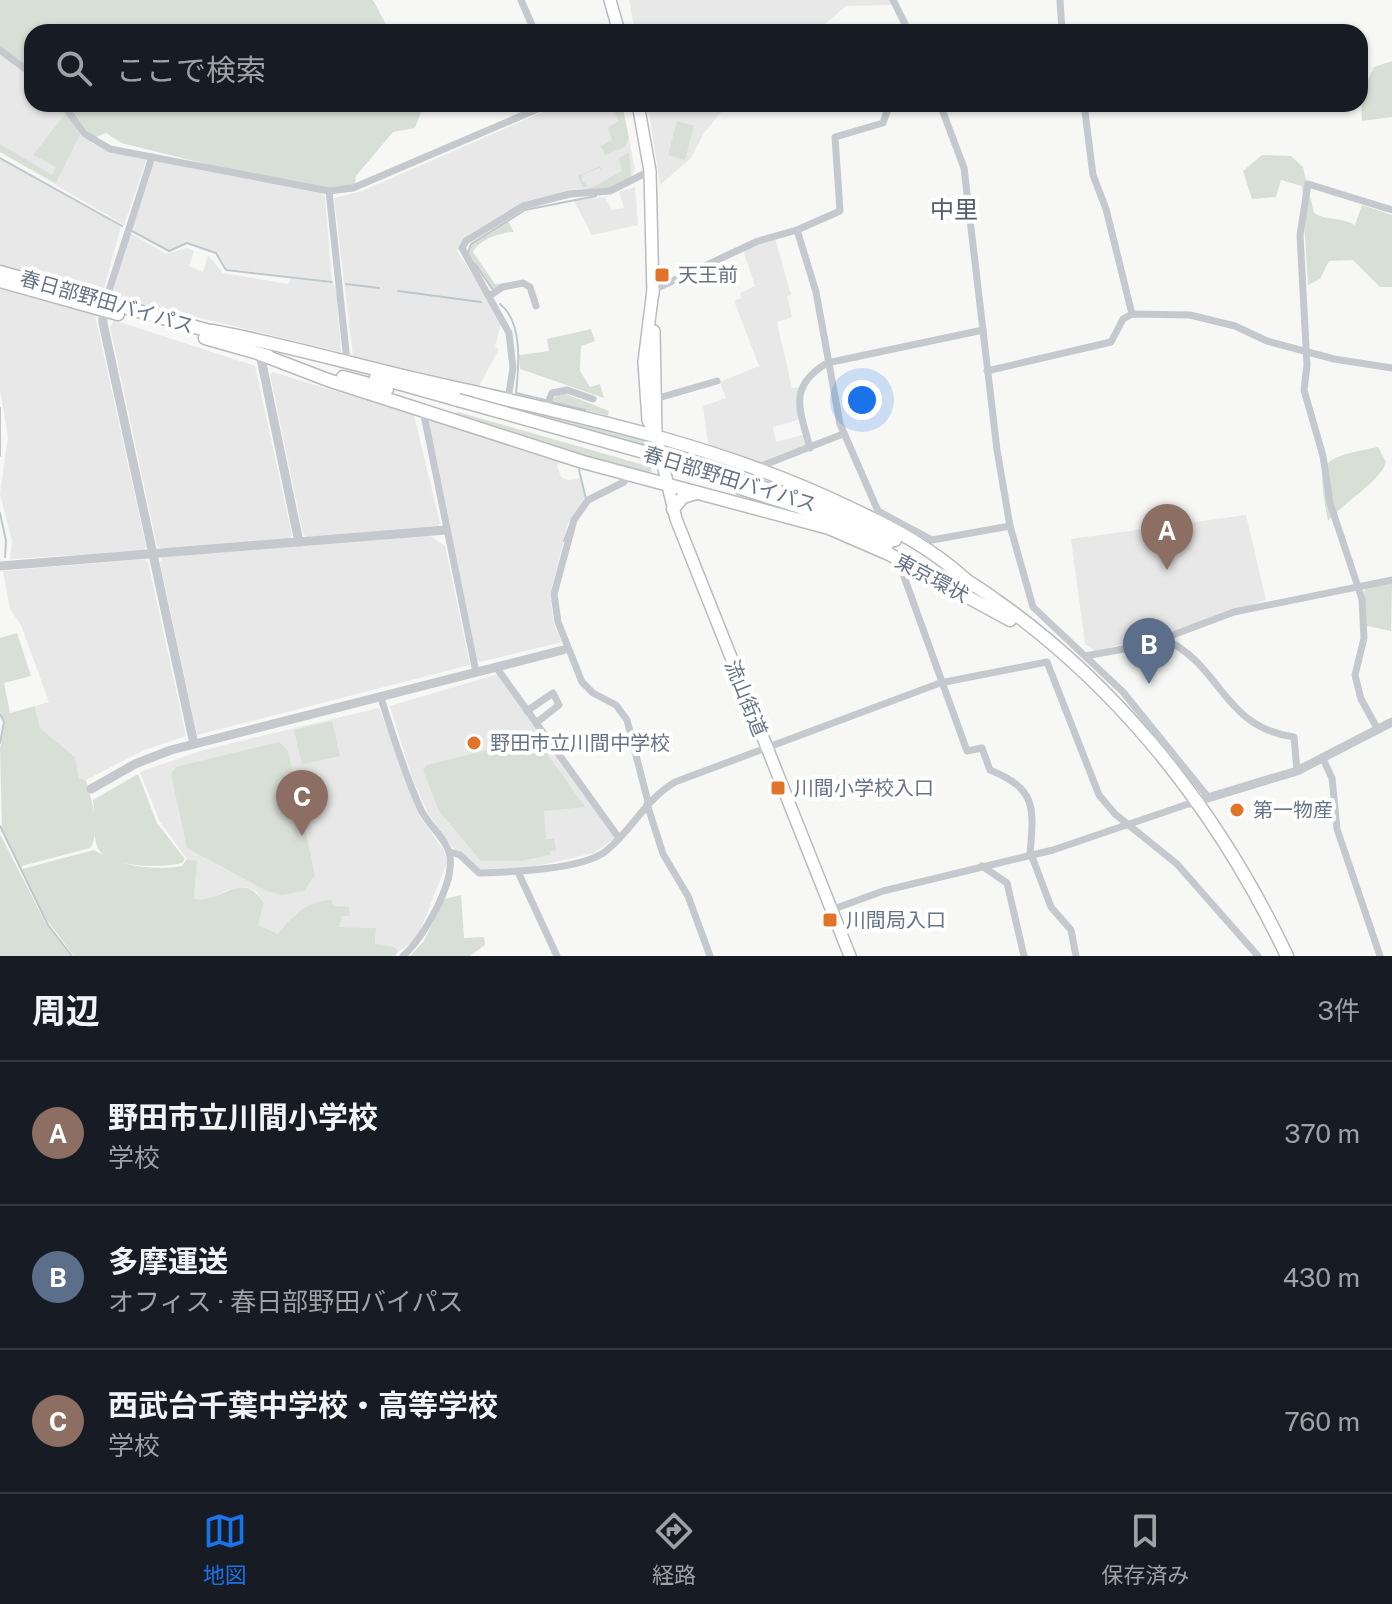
<!DOCTYPE html>
<html lang="ja">
<meta charset="utf-8">
<style>
body{margin:0;font-family:"Public Sans","Noto Sans JP",sans-serif;background:#20242c;color:#f1f3f6}
.you{position:absolute;left:862px;top:400px;width:28px;height:28px;margin:-20px;border:6px solid #fff;border-radius:50%;background:#1a73e8;box-shadow:0 0 0 12px #1a73e833}
.badge{display:grid;place-items:center;width:52px;height:52px;border-radius:50%;background:#1a73e8;color:#fff;font-size:26px;font-weight:700}
.pin{position:absolute;translate:-50% -66px;filter:drop-shadow(0 2px 4px #0008)}
.pin::after{content:'';position:absolute;top:42px;width:28px;height:24px;background:inherit;clip-path:polygon(0 0,100% 0,50% 100%)}
.list{margin:0;padding:0;list-style:none}
h2{display:flex;justify-content:space-between;align-items:center;height:104px;margin:0;padding:0 32px;font-size:34px}
h2 small{font-size:26px;font-weight:400;color:#9ea1a6}
.list li{display:grid;grid-template-columns:52px 1fr auto;gap:24px;align-items:center;box-sizing:border-box;height:144px;padding:0 32px;border-top:2px solid #363941}
.list b{display:block;font-size:30px;white-space:nowrap}
.list p{margin:0;font-size:26px;white-space:nowrap;color:#9ea1a6}
.list em{font-size:26px;font-style:normal;color:#9ea1a6}
.icon{flex:none;width:44px;height:44px;fill:none;stroke:currentColor;stroke-width:2;stroke-linecap:round;stroke-linejoin:round}
.map{position:relative;flex:none;width:1392px;height:956px;overflow:hidden}
.search{position:absolute;background:#171b24;box-shadow:0 2px 6px #0004;left:24px;right:24px;top:24px;height:88px;display:flex;align-items:center;gap:20px;box-sizing:border-box;padding:0 28px;border-radius:24px;color:#9ea1a6;font-size:30px}
.sheet{height:536px;background:#171b24}
nav{display:flex;justify-content:space-around;align-items:center;box-sizing:border-box;height:112px;border-top:2px solid #363941;background:#171b24;font-size:22px;color:#9ea1a6}
nav a{display:grid;justify-items:center;gap:4px}
nav .on{color:#1a73e8}
.map>svg:first-child{display:block}
.built{fill:#e8e8e8}
.green{fill:#d8dfd6}
.lines{fill:none;stroke-linecap:round;stroke-linejoin:round}
.stream{stroke:#bec7cc;stroke-width:2}
.primary-casing{stroke:#b8bbc0;stroke-width:14}
.trunk-casing{stroke:#b8babe;stroke-width:15}
.minor{stroke:#c5c8cc;stroke-width:7}
.tertiary{stroke:#c5c8cc;stroke-width:9}
.primary{stroke:#fff;stroke-width:11}
.trunk{stroke:#fff;stroke-width:12}
.trunk-bridge-casing{stroke:#b8babe;stroke-width:15;stroke-linecap:butt}
.trunk-bridge{stroke:#fff;stroke-width:12}
.poi-dot{fill:#e2742a;stroke:#fff;stroke-width:3}
.labels{text-anchor:middle;dominant-baseline:central;stroke-width:8;stroke-linejoin:round;paint-order:stroke}
.poi-label{font-size:20px;fill:#677386;stroke:#fff;text-anchor:start}
.street-label{font-size:20px;fill:#677386;stroke:#fff}
.quarter-label{font-size:24px;fill:#555d6b;stroke:#fff}
</style>
<div class="map">
<svg width="1392" height="956" viewBox="0 0 1392 956">
<rect width="100%" height="100%" fill="#f7f8f5"/>
<g class="built">
<path d="M629,0H890L892,5L846,6L816,32H635Z"/>
<path d="M0,54L32,77V104H59L93,144L144,158L146,161L124,225L0,152Z"/>
<path d="M561,104H622L635,170L631,177L609,189L522,204L462,241L457,251L502,320L495,347L499,349L479,386L353,356L334,198L362,191Z"/>
<path d="M648,104H728L704,133L691,158L660,185Z"/>
<path d="M0,159L121,226L104,289L99,292L0,265Z"/>
<path d="M158,161L319,192L325,197L332,281L227,269L217,252L187,242L168,250L132,229L154,163Z"/>
<path d="M635,187L638,225L592,235L573,199L605,197L612,210L624,208L619,192Z"/>
<path d="M130,233L166,254L187,248L194,251L189,266L203,272L208,255L223,273L288,284L291,278L332,283L336,287L341,352L114,297L112,293Z"/>
<path d="M775,238L791,295L787,296L792,317L777,322L792,388L800,387L802,419L773,427L776,442L805,434L808,447L761,463L708,445L703,406L726,398L720,382L759,366L734,301L741,298L740,293L755,286L743,250Z"/>
<path d="M0,289L95,315L146,546L144,551L10,559L12,541L0,494L8,437L0,390Z"/>
<path d="M114,320L255,366L292,535L290,539L162,549L157,546L110,327Z"/>
<path d="M273,372L414,415L440,523L438,527L307,537L303,534L270,374Z"/>
<path d="M431,419L560,462L557,466L561,477L568,480L580,478L585,497L568,524L550,594L554,624L562,642L480,662L477,660L429,425Z"/>
<path d="M1246,515L1266,600L1160,635L1095,651L1085,644L1071,539Z"/>
<path d="M429,535L445,546L470,665L197,735L160,563L162,557Z"/>
<path d="M144,559L148,562L186,736L142,751L86,780L79,778L75,757L40,728L35,706L49,702L21,625L10,609L3,571Z"/>
<path d="M498,674L615,838L594,853L519,870L479,871L452,847L428,813L412,778L390,706Z"/>
<path d="M379,708L420,817L444,850L447,863L417,938L396,954L397,951L375,944L376,928L338,927V921L348,907L296,913L278,934L258,925L264,903L256,891L245,887L228,890L206,901L194,899L197,862L187,859L160,822L140,772L203,750Z"/>
</g>
<g class="green">
<path d="M0,0H373L390,32H32V71L0,47Z"/>
<path d="M1392,61V117L1362,121C1360,100 1364,86 1374,67Z"/>
<path d="M60,104H424L415,128L393,132L356,176L355,184L341,192L235,171L121,143L106,133L93,138L74,113Z"/>
<path d="M611,104H622L629,138L625,147L605,155L601,146L612,140L608,127L619,121Z"/>
<path d="M66,113L81,133L56,183L0,152V144L52,175L56,167L33,155Z"/>
<path d="M677,121L694,126L685,160L668,155Z"/>
<path d="M629,153L631,177L609,189L590,190L588,186L583,188L578,176L600,166L602,171L599,168L582,175V181L591,188L622,171L619,158Z"/>
<path d="M1262,155L1291,156L1303,167L1314,213C1327,221 1342,217 1355,225L1362,205L1392,215V287H1380L1353,260L1329,261L1320,279L1308,285L1302,186L1281,180L1276,197L1252,199L1243,171Z"/>
<path d="M508,221L514,232C501,232 479,240 473,252L495,284L511,282L494,290L468,254L471,244Z"/>
<path d="M591,329L595,341L581,346L580,371L590,387L600,384L604,398L520,369L519,355L549,351L547,339Z"/>
<path d="M561,392L609,411L608,416L551,401Z"/>
<path d="M462,395L642,436L647,449L462,397Z"/>
<path d="M458,412L651,467L652,478L452,416Z"/>
<path d="M1378,447L1386,462C1381,481 1344,502 1328,521C1316,459 1319,459 1378,447Z"/>
<path d="M1368,582L1392,583L1391,631L1363,625V594Z"/>
<path d="M17,633L31,676L4,683L10,713L35,706L40,728L75,757L79,778L86,780C91,799 102,832 90,848L22,866V869L94,850C121,866 150,871 182,866L187,859L197,861L194,899C223,904 241,868 264,903L258,925L278,934C290,918 306,901 331,900L333,906L349,907L350,916H342L339,927L376,928L375,944L394,947L398,951L395,956H74L46,919L2,830L0,749L5,722L0,711V638Z"/>
<path d="M332,721L340,756L302,764L294,730Z"/>
<path d="M536,738L585,807L544,811L546,839H554L556,850L550,851V855L520,861H481L439,811L423,770L427,765Z"/>
<path d="M279,742L288,751L315,875L304,891L282,895L267,891L187,848L171,774L176,767Z"/>
<path d="M138,774L157,823L185,859L182,863C164,868 110,868 99,850C92,838 95,814 93,800Z"/>
<path d="M0,834L45,922L71,956H0Z"/>
<path d="M461,895L464,938L484,937L485,945L470,956H410L424,941L444,899Z"/>
</g>
<g class="lines">
<g class="stream">
<path d="M0,158L122,226"/>
<path d="M132,231L169,251L187,243L216,253L226,270L332,282"/>
<path d="M468,252L471,244L525,210L596,196"/>
<path d="M475,264L493,290"/>
<path d="M346,284L379,288"/>
<path d="M398,291L481,302"/>
<path d="M500,304C523,322 519,366 516,393L545,400"/>
<path d="M551,402L585,410"/>
<path d="M0,408V456"/>
<path d="M579,470L586,499"/>
<path d="M0,513L6,541L5,557"/>
<path d="M564,541L570,525"/>
<path d="M0,714L4,722L0,743"/>
<path d="M0,826L48,925L72,956"/>
</g>
<g class="primary-casing">
<g id="primary">
<path d="M610,0L619,32"/>
<path d="M638,104L650,171L653,294"/>
<path d="M653,290L644,362L648,420L656,436L676,519L850,956"/>
<path d="M654,331L656,436"/>
</g>
</g>
<g class="trunk-casing">
<g id="trunk">
<path d="M0,272L220,334"/>
<path d="M0,281L118,314"/>
<path d="M212,331C284,344 354,365 425,381C569,414 717,443 850,508C891,527 931,548 964,578"/>
<path d="M205,338L268,356"/>
<path d="M260,354L328,380L583,462L829,528L889,554L1010,620"/>
<path d="M343,377L387,389"/>
<path d="M376,377L458,400"/>
<path d="M708,470L823,507L895,540"/>
<path d="M740,488L797,506L887,545"/>
<path d="M673,509L683,497L696,493"/>
<path d="M957,574C1104,666 1213,800 1287,956"/>
</g>
</g>
<g class="minor">
<path d="M521,0L535,32"/>
<path d="M893,0L909,32"/>
<path d="M1060,0L1062,32"/>
<path d="M0,50L32,74"/>
<path d="M63,104L85,134L110,149L329,191L353,188L549,104"/>
<path d="M940,104L964,168L997,450L1010,526L1033,607L1123,692L1208,797"/>
<path d="M1084,104L1093,175L1106,209L1132,314"/>
<path d="M329,191L347,361"/>
<path d="M797,230L816,292L840,424L878,511L932,540L1010,526"/>
<path d="M653,290L758,241L797,230L840,211L835,137L883,123L888,109L906,104"/>
<path d="M489,296L503,287L523,283L530,287L536,306"/>
<path d="M105,303L152,157"/>
<path d="M987,371L1111,342L1123,319L1132,314L1190,315L1235,326L1267,341L1334,359L1392,368"/>
<path d="M508,399L513,368L509,333L462,248L466,241L523,206L570,194L610,191L650,171"/>
<path d="M655,399L717,381"/>
<path d="M546,408L552,393L567,390L593,399"/>
<path d="M423,410L476,672"/>
<path d="M810,448C800,410 787,387 827,363L983,330"/>
<path d="M762,471L764,465L843,434"/>
<path d="M628,475L624,482L588,500L574,520L554,594L558,622L582,682L593,693L616,705L627,720L648,802"/>
<path d="M898,560L967,751L982,748L990,770C1037,789 1034,808 1030,854"/>
<path d="M1164,639C1222,665 1222,727 1294,737L1297,771"/>
<path d="M1085,656L1146,645L1234,612L1392,580"/>
<path d="M496,667L619,838"/>
<path d="M381,698C393,736 405,774 421,810C429,826 448,840 450,857C454,885 423,938 403,956"/>
<path d="M527,711L553,693L559,705L536,723"/>
<path d="M1377,728L1361,699L1355,675L1364,638L1362,599L1330,503L1323,456L1304,390L1307,365L1300,235L1308,184L1392,210"/>
<path d="M1323,759L1332,778L1337,829L1380,956"/>
<path d="M647,804L663,854L688,896L710,956"/>
<path d="M450,852L460,855L479,873C510,872 582,870 606,851C632,830 645,800 675,782L940,683L1047,662L1099,795L1115,814L1177,864L1258,956"/>
<path d="M1031,854L1051,907L1071,930L1076,956"/>
<path d="M982,866L1007,883L1024,956"/>
<path d="M519,874L557,956"/>
<path d="M831,910L883,891L1053,850L1191,803"/>
</g>
<g class="tertiary">
<path d="M103,310V323L194,744"/>
<path d="M260,354L299,542"/>
<path d="M0,566L446,530"/>
<path d="M91,789L135,764L171,750L563,650"/>
<path d="M1191,803L1297,771L1392,722"/>
</g>
<use href="#primary" class="primary"/>
<use href="#trunk" class="trunk"/>
<g class="trunk-bridge-casing">
<path id="trunk-bridge" d="M458,400L708,470"/>
</g>
<use href="#trunk-bridge" class="trunk-bridge"/>
</g>
<g class="poi-dot">
<rect x="654" y="267" width="16" height="16" rx="4"/>
<circle cx="474" cy="743" r="8"/>
<rect x="770" y="780" width="16" height="16" rx="4"/>
<circle cx="1237" cy="810" r="8"/>
<rect x="822" y="912" width="16" height="16" rx="4"/>
</g>
<g class="labels">
<g class="poi-label">
<text x="678" y="275">天王前</text>
<text x="490" y="743">野田市立川間中学校</text>
<text x="794" y="788">川間小学校入口</text>
<text x="1253" y="810">第一物産</text>
<text x="846" y="920">川間局入口</text>
</g>
<g class="street-label">
<text transform="translate(107 302) rotate(16)">春日部野田バイパス</text>
<text transform="translate(730 479) rotate(17)">春日部野田バイパス</text>
<text transform="translate(932 578) rotate(28)">東京環状</text>
<text transform="translate(746 698) rotate(68)">流山街道</text>
</g>
<g class="quarter-label">
<text x="954" y="209">中里</text>
</g>
</g>
</svg>
<div class="you"></div>
<div class="pin badge" style="left:1167px;top:570px;background:#8d6e63">A</div>
<div class="pin badge" style="left:1149px;top:684px;background:#5c6f8a">B</div>
<div class="pin badge" style="left:302px;top:836px;background:#8d6e63">C</div>
<div class="search"><svg class="icon" aria-label="search" viewBox="0 0 24 24"><circle cx="10" cy="10" r="6"/><path d="M15 15l6 6"/></svg>ここで検索</div>
</div>
<section class="sheet">
<h2>周辺<small>3件</small></h2>
<ul class="list">
<li><span class="badge" style="background:#8d6e63">A</span><div><b>野田市立川間小学校</b><p>学校</p></div><em>370 m</em></li>
<li><span class="badge" style="background:#5c6f8a">B</span><div><b>多摩運送</b><p>オフィス · 春日部野田バイパス</p></div><em>430 m</em></li>
<li><span class="badge" style="background:#8d6e63">C</span><div><b>西武台千葉中学校・高等学校</b><p>学校</p></div><em>760 m</em></li>
</ul>
</section>
<nav>
<a class="on"><svg class="icon" aria-label="map" viewBox="0 0 24 24"><path d="M3 6l6-2 6 2 6-2v14l-6 2-6-2-6 2zM9 4v14M15 6v14"/></svg>地図</a>
<a><svg class="icon" aria-label="directions" viewBox="0 0 24 24"><path d="M12 3l9 9-9 9-9-9zM9 14v-3h6M13 9l2 2-2 2"/></svg>経路</a>
<a><svg class="icon" aria-label="saved" viewBox="0 0 24 24"><path d="M7 4h10v16l-5-4-5 4z"/></svg>保存済み</a>
</nav>
